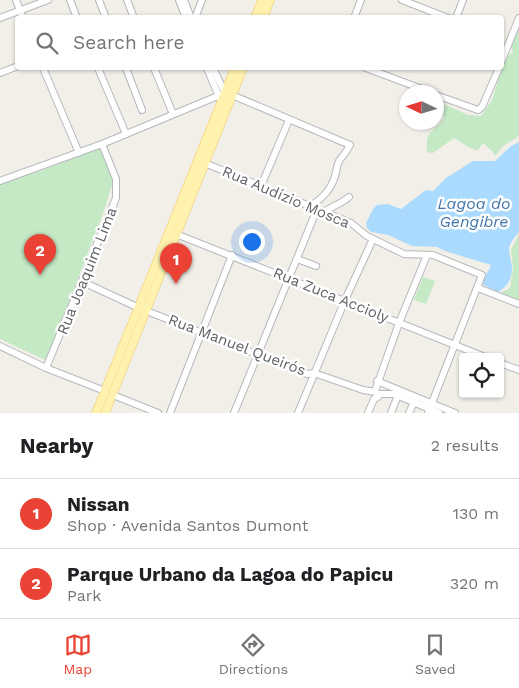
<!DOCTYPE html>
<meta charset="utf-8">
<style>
body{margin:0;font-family:"Work Sans",sans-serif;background:#f6f6f6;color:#202124}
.controls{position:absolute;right:15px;bottom:15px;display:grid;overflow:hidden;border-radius:5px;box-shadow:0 1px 4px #0004}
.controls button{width:45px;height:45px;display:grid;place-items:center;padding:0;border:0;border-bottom:1px solid #e0e0e0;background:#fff;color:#202124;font:25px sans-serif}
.compass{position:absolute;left:399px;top:85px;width:45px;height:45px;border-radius:50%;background:#fff;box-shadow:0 1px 4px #0004;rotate:274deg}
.you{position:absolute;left:251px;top:241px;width:18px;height:18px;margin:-12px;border:4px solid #fff;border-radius:50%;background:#1a73e8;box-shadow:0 0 0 8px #1a73e833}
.badge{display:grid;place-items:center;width:32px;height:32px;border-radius:50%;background:#ea4335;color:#fff;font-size:16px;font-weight:700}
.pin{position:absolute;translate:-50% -41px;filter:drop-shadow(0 1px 2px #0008)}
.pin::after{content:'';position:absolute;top:26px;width:18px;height:15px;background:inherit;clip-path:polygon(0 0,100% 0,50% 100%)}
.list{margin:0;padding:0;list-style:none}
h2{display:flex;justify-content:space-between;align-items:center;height:65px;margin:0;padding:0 20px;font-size:21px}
h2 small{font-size:16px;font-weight:400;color:#757577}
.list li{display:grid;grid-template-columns:32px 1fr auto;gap:15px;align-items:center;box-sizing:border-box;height:70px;padding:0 20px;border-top:1px solid #e0e0e0}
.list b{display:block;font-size:19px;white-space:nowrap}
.list p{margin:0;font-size:16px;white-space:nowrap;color:#757577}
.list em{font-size:16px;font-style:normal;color:#757577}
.icon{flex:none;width:28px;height:28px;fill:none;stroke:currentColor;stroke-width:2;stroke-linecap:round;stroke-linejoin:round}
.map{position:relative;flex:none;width:519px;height:413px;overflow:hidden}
.search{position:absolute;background:#fff;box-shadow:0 1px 4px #0004;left:15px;right:15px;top:15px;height:55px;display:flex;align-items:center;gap:12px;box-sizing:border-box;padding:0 18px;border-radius:5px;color:#757577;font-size:19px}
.sheet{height:205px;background:#fff}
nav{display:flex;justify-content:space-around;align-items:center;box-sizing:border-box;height:70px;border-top:1px solid #e0e0e0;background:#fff;font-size:14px;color:#757577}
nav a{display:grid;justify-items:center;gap:2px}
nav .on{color:#ea4335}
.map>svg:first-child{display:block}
.green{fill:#c5e8c5}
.water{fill:#aadaff}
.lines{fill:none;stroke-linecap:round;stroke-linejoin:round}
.minor-casing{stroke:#b5b8bc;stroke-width:8}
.major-casing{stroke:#f2c960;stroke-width:9}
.minor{stroke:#fff;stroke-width:6}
.major{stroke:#fff2af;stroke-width:8}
.labels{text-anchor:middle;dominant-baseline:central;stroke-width:5;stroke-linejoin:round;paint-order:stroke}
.street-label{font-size:15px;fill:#5f6368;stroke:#fff}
.water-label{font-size:16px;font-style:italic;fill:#4174aa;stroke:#fff}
</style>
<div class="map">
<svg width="519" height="413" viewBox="0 0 519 413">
<rect width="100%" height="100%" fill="#f1efe8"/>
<g class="green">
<path d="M519,29V136L503,146L495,156L493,152L483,143L478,150C470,150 462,142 454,138L433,153L427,152C425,129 434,133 445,117L439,112L437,113V101L468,115L481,116L492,100L504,60L513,52L511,45Z"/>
<path d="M101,147L112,178V185L104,211L47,359L45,360L0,339V184L43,170Z"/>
<path d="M519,234V302L499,294L510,288L513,269L511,250Z"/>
<path d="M423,277L435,281L426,304L414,300Z"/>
</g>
<path class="water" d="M519,142V232C515,237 510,242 509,249C509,253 510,257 511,261C514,275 510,285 498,292L482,284L491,265L445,251L437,247L412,246L388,235L371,232L367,228L366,223L373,209L377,205L388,204L401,209L426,190L433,191L446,178L473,161H495L511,146Z"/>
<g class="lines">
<g class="minor-casing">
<g id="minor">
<path d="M16,0L23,18"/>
<path d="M70,0L77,18"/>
<path d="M99,0L106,18"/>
<path d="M127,0L134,18"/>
<path d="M179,0L186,18"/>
<path d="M184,0L191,18"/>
<path d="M402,0L448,18"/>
<path d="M0,18L48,0"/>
<path d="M195,18L202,0"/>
<path d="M354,18L361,0"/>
<path d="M456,18L463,0"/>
<path d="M502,60L519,18"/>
<path d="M43,68L79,153"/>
<path d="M98,68L126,134"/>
<path d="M126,68L142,110"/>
<path d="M154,68L173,114"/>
<path d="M207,68L220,99"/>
<path d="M366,68L430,92"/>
<path d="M0,73L18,66"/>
<path d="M232,95L350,145C347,151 343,156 339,161C336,167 337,171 335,176C331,190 322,199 310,206"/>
<path d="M436,95L478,110L482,107L499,68"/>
<path d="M202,162L351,223L367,236L404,254L433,255L482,275L428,413"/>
<path d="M0,181L102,144L225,93L213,68"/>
<path d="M261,186L289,120"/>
<path d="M324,212C332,206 341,204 349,197"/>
<path d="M176,234L485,357"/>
<path d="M297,259L316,266"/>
<path d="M83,282L139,308L307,374L314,373L363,390L376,392L378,397L374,399L368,413"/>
<path d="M478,288L519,304"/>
<path d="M0,346L46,368L105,391"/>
<path d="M500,363L519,370"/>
<path d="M46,368L116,198V179L102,144"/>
<path d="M377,381L455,413"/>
<path d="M375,391L399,323L427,255"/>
<path d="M378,394H394L439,413"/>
<path d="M113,395L158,413"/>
<path d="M170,413L232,255"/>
<path d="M234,413L317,209"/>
<path d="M298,413L345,300L373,239"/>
<path d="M391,413L398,395"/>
<path d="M409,413L414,402"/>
</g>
</g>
<g class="major-casing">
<g id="major">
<path d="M255,18L262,0"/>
<path d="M263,18L270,0"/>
<path d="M96,413L235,68"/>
<path d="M105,413L243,68"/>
</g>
</g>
<use href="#minor" class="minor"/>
<use href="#major" class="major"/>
</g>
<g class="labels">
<g class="street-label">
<text transform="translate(286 197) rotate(23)">Rua Audízio Mosca</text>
<text transform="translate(87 271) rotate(-68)">Rua Joaquim Lima</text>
<text transform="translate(331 295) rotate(22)">Rua Zuca Accioly</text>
<text transform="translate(237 345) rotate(21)">Rua Manuel Queirós</text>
</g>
<g class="water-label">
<text x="474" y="203">Lagoa do<tspan x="474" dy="18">Gengibre</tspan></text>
</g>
</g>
</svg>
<div class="controls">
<button><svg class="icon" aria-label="locate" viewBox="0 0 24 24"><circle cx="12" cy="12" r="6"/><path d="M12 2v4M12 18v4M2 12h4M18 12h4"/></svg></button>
</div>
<svg class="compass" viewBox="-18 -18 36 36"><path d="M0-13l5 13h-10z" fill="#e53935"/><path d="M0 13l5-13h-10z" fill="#757577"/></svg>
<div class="you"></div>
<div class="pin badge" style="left:176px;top:284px">1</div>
<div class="pin badge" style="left:40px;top:275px">2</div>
<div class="search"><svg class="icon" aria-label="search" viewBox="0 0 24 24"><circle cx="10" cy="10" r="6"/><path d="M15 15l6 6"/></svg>Search here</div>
</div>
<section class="sheet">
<h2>Nearby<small>2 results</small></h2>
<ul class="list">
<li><span class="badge">1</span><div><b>Nissan</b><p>Shop · Avenida Santos Dumont</p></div><em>130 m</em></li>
<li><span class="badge">2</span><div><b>Parque Urbano da Lagoa do Papicu</b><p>Park</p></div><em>320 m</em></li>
</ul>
</section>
<nav>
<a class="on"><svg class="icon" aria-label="map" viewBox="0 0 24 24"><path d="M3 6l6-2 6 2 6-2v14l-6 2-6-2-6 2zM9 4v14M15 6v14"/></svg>Map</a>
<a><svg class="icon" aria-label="directions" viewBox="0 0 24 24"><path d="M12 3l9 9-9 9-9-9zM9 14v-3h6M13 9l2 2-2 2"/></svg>Directions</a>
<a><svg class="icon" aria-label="saved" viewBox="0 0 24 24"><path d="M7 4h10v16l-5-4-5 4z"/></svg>Saved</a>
</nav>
